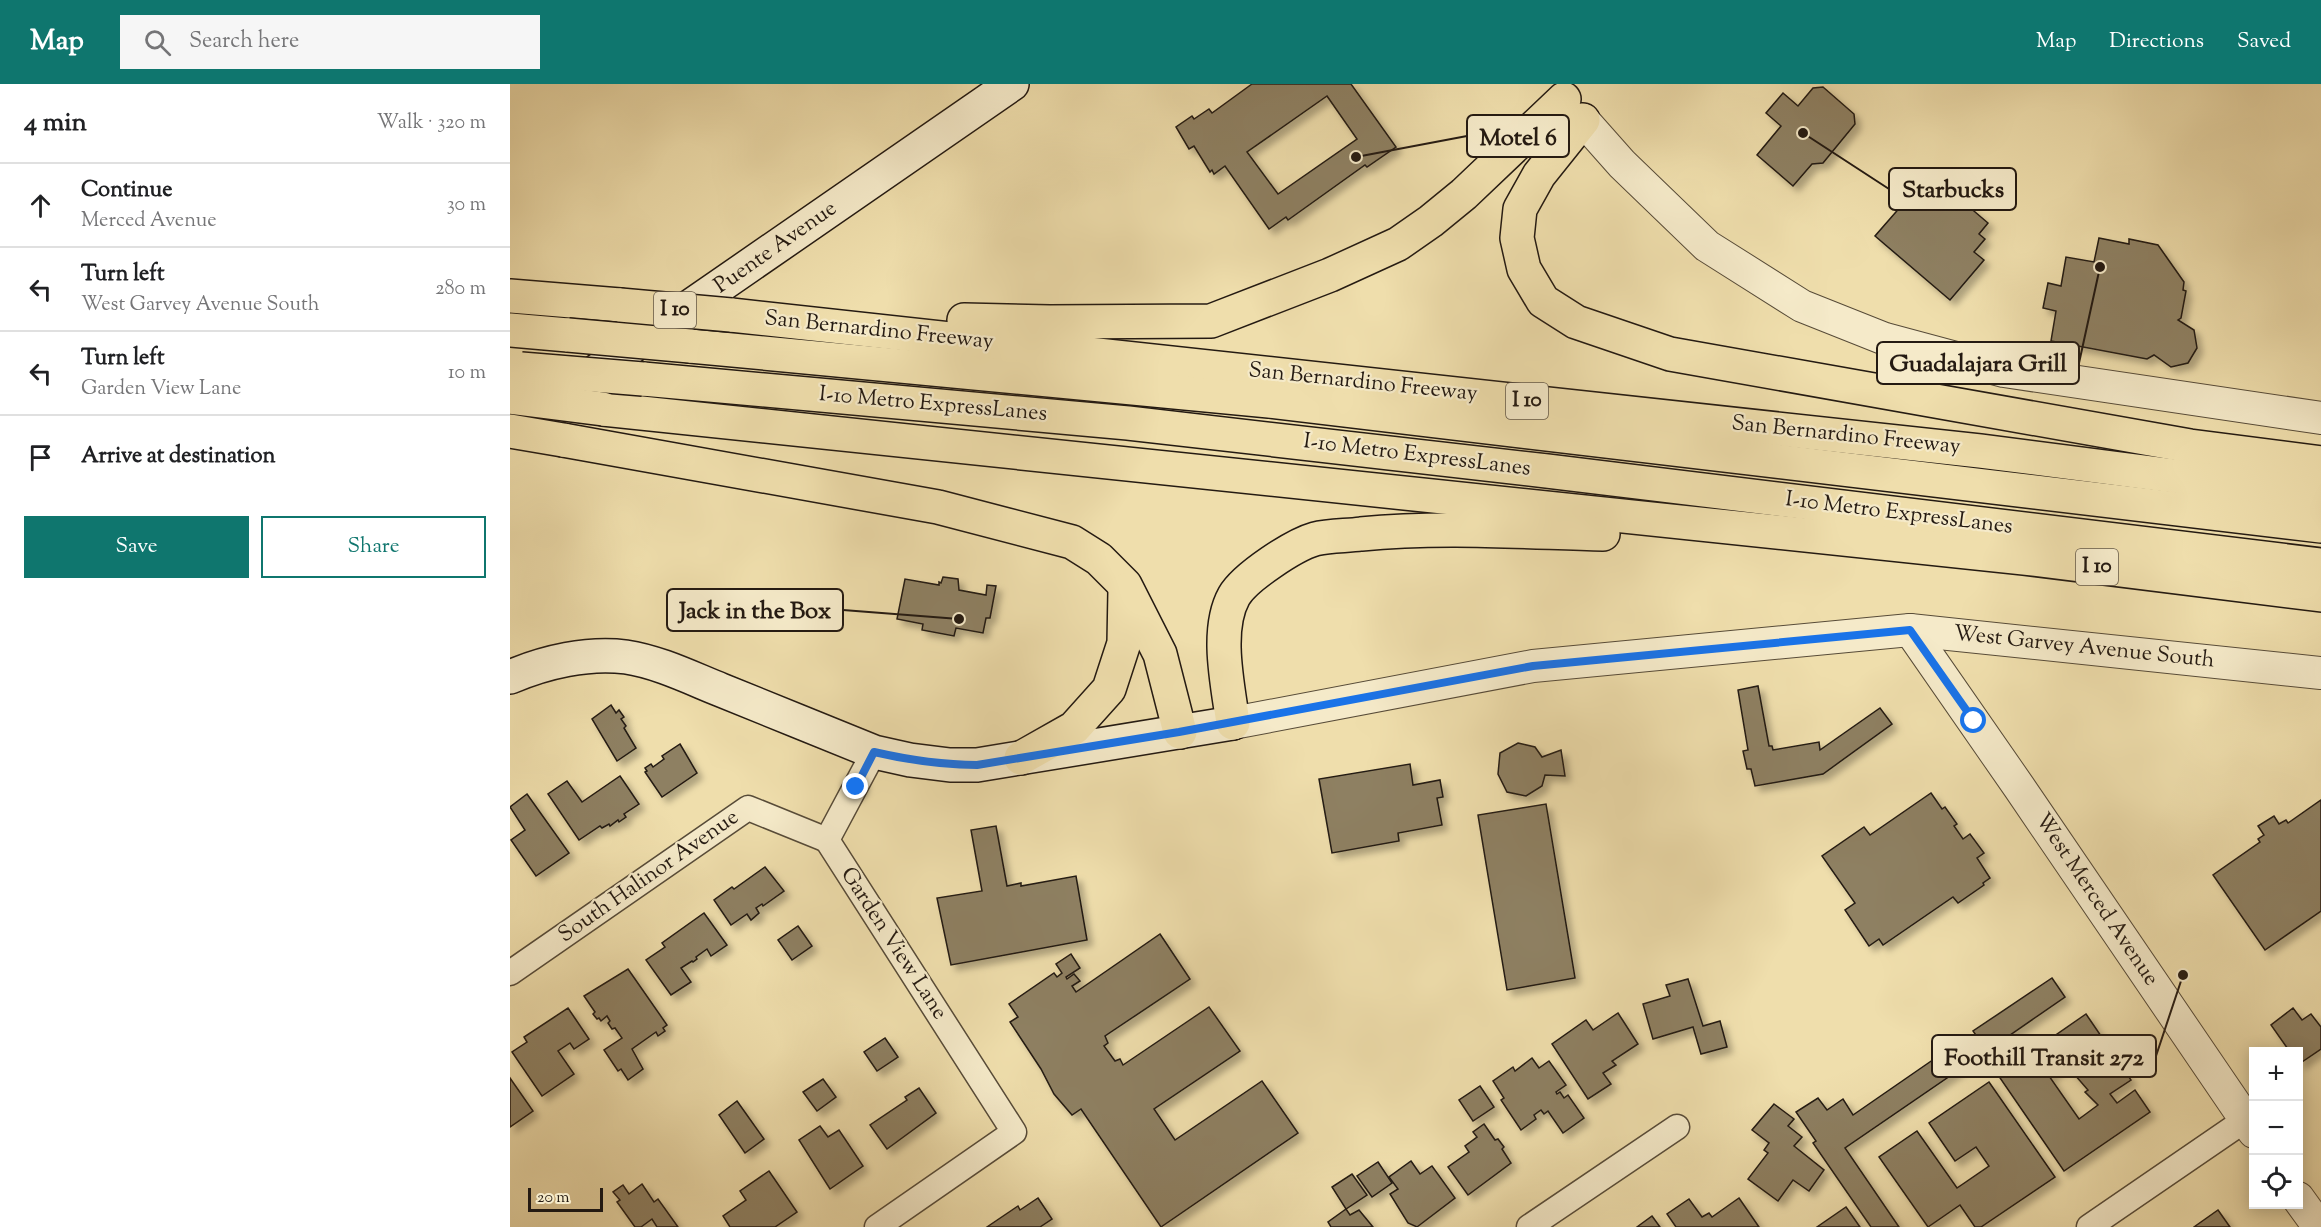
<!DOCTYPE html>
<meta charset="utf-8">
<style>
body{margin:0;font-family:"Sorts Mill Goudy",serif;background:#f6f6f6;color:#202124}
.controls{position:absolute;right:18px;bottom:18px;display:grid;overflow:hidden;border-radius:0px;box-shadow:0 3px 15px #0003}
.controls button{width:54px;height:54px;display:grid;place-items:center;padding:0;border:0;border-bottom:2px solid #e0e0e0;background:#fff;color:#202124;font:30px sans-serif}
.scale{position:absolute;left:18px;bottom:15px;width:75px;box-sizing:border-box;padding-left:6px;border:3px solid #241a12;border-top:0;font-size:16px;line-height:21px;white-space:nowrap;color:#241a12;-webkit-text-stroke:4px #f5eac9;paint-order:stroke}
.stop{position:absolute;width:18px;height:18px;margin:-14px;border:4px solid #1a73e8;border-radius:50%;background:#fff}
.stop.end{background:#1a73e8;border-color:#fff;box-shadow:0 2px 6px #0008}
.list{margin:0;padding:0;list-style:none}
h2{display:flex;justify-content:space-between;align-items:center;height:78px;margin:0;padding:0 24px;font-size:26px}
h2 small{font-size:20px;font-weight:400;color:#757577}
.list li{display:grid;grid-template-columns:39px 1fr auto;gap:18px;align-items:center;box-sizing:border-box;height:84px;padding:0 24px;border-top:2px solid #e0e0e0}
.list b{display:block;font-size:22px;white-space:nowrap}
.list p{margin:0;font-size:20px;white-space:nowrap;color:#757577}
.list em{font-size:20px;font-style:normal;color:#757577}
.actions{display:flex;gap:12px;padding:18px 24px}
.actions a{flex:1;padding:14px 0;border:2px solid #0f766e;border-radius:0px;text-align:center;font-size:21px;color:#0f766e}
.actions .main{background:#0f766e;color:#fff}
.icon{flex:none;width:33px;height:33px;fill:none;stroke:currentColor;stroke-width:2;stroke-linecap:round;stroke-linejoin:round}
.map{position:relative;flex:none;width:1811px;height:1143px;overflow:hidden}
header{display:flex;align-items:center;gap:36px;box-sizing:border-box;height:84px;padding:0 30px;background:#0f766e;color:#fff}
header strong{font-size:28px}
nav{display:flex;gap:33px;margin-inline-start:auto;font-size:21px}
.search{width:420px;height:54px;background:#f6f6f6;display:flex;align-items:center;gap:15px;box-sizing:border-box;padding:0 21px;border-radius:0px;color:#757577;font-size:22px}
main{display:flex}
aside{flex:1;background:#fff}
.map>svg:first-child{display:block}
.building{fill:#8e8062;stroke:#241a12;stroke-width:1.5;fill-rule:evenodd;filter:url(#shadow)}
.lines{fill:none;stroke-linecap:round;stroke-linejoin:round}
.minor-casing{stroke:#574b38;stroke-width:27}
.tertiary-casing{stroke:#574b38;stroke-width:34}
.secondary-casing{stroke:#241a12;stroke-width:36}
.motorway-casing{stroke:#241a12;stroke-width:36}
.minor{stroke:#f5eac9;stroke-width:24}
.tertiary{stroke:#f5eac9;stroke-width:32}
.secondary{stroke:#f5eac9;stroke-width:33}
.motorway{stroke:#efdeac;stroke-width:33}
.motorway-bridge-casing{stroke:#241a12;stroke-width:36;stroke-linecap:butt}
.motorway-bridge{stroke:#efdeac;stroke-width:33}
.route{stroke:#1a73e8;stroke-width:8}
.labels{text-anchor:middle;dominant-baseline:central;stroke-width:4.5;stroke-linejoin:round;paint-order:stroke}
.shield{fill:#f5eac9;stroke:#635849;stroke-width:1.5}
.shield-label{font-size:21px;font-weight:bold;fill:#241a12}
.street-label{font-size:22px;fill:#241a12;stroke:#f5eac9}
.leader{fill:none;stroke:#241a12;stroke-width:2}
.callout-dot{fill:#241a12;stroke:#f5eac9;stroke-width:2}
.callout{fill:#f5eac9;stroke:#241a12;stroke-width:2}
.callout-label{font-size:24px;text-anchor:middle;font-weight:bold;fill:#241a12}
</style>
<header>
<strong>Map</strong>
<div class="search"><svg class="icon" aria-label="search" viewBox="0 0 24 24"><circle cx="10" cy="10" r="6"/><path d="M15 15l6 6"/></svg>Search here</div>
<nav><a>Map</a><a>Directions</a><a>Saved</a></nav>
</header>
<main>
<aside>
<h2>4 min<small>Walk · 320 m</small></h2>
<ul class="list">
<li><svg class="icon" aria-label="ahead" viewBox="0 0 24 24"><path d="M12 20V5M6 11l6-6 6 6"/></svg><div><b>Continue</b><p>Merced Avenue</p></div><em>30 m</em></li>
<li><svg class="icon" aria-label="left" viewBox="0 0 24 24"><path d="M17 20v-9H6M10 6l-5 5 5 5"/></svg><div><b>Turn left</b><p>West Garvey Avenue South</p></div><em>280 m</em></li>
<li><svg class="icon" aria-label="left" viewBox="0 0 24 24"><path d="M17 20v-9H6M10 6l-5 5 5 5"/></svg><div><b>Turn left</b><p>Garden View Lane</p></div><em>10 m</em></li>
<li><svg class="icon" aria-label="arrive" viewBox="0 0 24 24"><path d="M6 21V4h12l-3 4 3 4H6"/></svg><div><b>Arrive at destination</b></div></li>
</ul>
<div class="actions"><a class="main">Save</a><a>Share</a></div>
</aside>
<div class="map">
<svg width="1811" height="1143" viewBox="0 0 1811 1143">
<defs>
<filter id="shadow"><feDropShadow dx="5.5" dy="5.5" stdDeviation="3" flood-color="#0004"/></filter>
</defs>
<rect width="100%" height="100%" fill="#efdeac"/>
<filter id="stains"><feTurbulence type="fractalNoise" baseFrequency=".00333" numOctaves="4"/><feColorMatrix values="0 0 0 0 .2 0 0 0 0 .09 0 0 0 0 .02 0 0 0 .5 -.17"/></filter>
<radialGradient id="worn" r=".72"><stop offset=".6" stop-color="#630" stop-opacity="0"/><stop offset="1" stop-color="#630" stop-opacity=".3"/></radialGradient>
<g class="building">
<path d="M742,0H841L886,63L857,83L855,81L778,136L776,133L759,145L715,82L704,90L702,86L700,88L684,62L679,65L666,43L682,32L684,35L699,25L702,29ZM817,12L847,55L768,110L737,68Z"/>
<path d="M1313,3L1344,30L1345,40L1313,79L1302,80L1283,102L1247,71L1271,42L1256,29L1273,9L1288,22L1303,4Z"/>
<path d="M1424,93L1478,139L1469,150L1475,155L1464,168L1474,176L1440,216L1365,152L1399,113L1404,117Z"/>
<path d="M1589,154L1619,160V155L1648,161L1674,198L1673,206L1676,207L1671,234L1668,236L1684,246L1687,264L1678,279L1661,283L1644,271L1637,275L1541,257L1546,227L1533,224L1538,199L1551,202L1556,173L1584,178Z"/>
<path d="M433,493L448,495L449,506L476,511L477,501L486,502L480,534H476L473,549L446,544L444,552L412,546L413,540L387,535L395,495L429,501V498L431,499Z"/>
<path d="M1248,602L1259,662H1262L1263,666L1309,658L1310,666L1370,624L1382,640L1313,690L1245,702L1241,685H1237L1233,667L1238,666L1228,606Z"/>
<path d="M101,621L106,629L109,626L114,633L111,635L116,642L114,644L126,664L107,677L82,635Z"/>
<path d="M1008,659L1025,663L1032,673L1051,666L1055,692L1035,691L1032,702L1016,712L997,708L988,690L990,669Z"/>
<path d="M170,660L187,689L152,713L135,688L137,687L135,684L141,680L143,683L154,675L152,672Z"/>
<path d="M900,680L903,701L930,696L933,713L927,714L932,741L888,749L889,757L822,769L809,695Z"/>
<path d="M110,692L129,720L114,730L116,733L109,738L108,736L100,742L99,740L92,744L90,742L69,756L38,710L57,697L72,718Z"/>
<path d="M1421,709L1432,725L1435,723L1447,740L1444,742L1453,755L1460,750L1474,769L1467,774L1480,794L1473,799L1474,801L1448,819L1443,813L1373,861L1369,855L1359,862L1335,826L1345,819L1312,772L1354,743L1360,751Z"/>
<path d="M17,710L59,769L26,792L1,756L15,746L0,723Z"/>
<path d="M1811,716V827L1755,866L1703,791L1750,758L1748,755L1754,751L1748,742L1764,732L1769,740L1776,736L1778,739Z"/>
<path d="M1036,720L1065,894L997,906L968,731Z"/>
<path d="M486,742L497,802L511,799V802L566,792L577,856L441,881L427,814L472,807L461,746Z"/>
<path d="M255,783L274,807L253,822L252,820L246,824L249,829L241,836L237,830L221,841L204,816L222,803L224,805Z"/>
<path d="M194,829L217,861L201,872L197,865L186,873L187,875L183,878L182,877L171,884L181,898L161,911L136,876L155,863L152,859Z"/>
<path d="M288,842L302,862L282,876L268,856Z"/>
<path d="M650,850L680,895L595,952L598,959L594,962L605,977L610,975L613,981L699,923L730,967L644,1025L665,1056L752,997L788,1049L651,1143L571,1025L562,1031L544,1010L531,985L500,938L508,933L499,920L544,889L547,893L552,889L546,880L561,870L570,884L556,893L557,895L564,890L570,897L562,902L566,908Z"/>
<path d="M118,885L157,941L153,944L155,947L148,952L146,948L122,965L133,985L118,996L111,985L108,987L94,966L112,954L105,944L102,945L98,939L100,937L97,932L91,937L89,934L87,935L83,930L85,928L74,912Z"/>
<path d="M1542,894L1555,913L1477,967L1463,947Z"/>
<path d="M1178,895L1193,942L1210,937L1217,963L1191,970L1183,943L1143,955L1133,920L1160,912L1156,901Z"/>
<path d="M58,924L79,955L64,965L60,959L48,967L64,990L32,1012L2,968L17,958L14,953Z"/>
<path d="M1783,924L1792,936L1801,930L1811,943V965L1789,980L1788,968H1780L1761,941Z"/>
<path d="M1108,929L1128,960L1102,977L1106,981L1093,989L1101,1000L1078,1015L1042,960L1076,936L1083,946Z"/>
<path d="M1576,930L1621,996L1600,1010L1607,1019L1625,1006L1640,1028L1554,1087L1488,991ZM1559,979L1560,981L1558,983L1578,1006L1575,1008L1588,1021L1569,1035L1539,992Z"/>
<path d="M1456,953L1469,972L1335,1064L1389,1143H1361L1303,1059L1306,1057L1286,1028L1308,1014L1317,1026L1333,1015L1343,1031Z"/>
<path d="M375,954L388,973L367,987L354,968Z"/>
<path d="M1022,974L1029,984L1039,977L1056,1001L1046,1008L1047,1010L1050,1008L1054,1014L1058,1011L1074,1034L1053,1049L1038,1027L1034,1030L1031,1026L1024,1031L1026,1035L1011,1046L991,1016L994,1014L983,997L1003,983L1005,987Z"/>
<path d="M0,994L23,1027L0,1043Z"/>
<path d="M313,995L326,1013L307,1027L293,1008Z"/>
<path d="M1479,998L1545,1093L1471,1143H1465L1450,1121L1418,1143L1369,1073L1407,1047L1447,1104L1479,1082L1466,1063L1445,1077L1419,1039Z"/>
<path d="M970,1002L984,1023L963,1037L949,1016Z"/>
<path d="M409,1004L426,1029L377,1065L360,1041L397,1016L395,1013Z"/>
<path d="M227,1017L254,1055L235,1069L209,1031Z"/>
<path d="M1264,1020L1284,1035L1278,1042L1292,1053L1284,1062L1314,1086L1299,1107L1283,1096L1268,1117L1238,1095L1258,1069L1254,1066L1259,1059L1242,1046Z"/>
<path d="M974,1040L985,1056L988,1055L994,1063L992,1065L1001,1079L958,1111L938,1083L959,1068L955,1062L967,1053L963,1048Z"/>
<path d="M310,1042L318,1053L329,1046L353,1082L320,1105L289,1056Z"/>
<path d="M901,1077L910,1090L922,1082L945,1114L907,1143L898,1139L880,1110L888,1105L879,1093Z"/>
<path d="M868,1078L882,1099L862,1113L847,1092Z"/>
<path d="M259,1087L287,1128L265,1143H220L213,1132L236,1116L230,1107Z"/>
<path d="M842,1090L857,1111L836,1125L822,1103Z"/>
<path d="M132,1100L144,1118L148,1115L168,1143H147L142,1135L131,1143H125L107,1118L110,1116L103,1108L113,1101L119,1110Z"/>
<path d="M528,1114L542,1135L530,1143H477L508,1122L510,1126Z"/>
<path d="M1229,1114L1249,1143H1166L1157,1130L1179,1115L1192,1133L1199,1129L1202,1133Z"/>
<path d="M1336,1123L1350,1143H1307Z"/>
<path d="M836,1125L840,1131L849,1126L863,1143H821L818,1138Z"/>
<path d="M1708,1126L1720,1143H1684Z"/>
<path d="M1142,1132L1150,1143H1127Z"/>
</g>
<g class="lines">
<g class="minor-casing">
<g id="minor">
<path d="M364,668L317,756L504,1048L367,1143"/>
<path d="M0,889L238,724L317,756"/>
<path d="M1019,1143L1167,1043"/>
<path d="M1579,1143L1735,1036"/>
</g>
</g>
<g class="tertiary-casing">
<g id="tertiary">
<path d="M1073,36L1112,80L1197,162L1292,222L1375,255L1494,287L1811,334"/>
<path d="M1400,546L1509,703L1744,1048"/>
<path d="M723,639L1023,582L1400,546L1811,589"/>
<path d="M1788,1114L1809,1143"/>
</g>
</g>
<g class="secondary-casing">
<g id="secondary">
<path d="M0,347L502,0"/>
<path d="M0,593C35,578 78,568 116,573C149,578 181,594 211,606C262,627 313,647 364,668L400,676L440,681H467L723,639"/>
</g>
</g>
<g class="motorway-casing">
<g id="motorway">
<path d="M1073,36L1029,91L1010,125L1007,154L1014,185L1033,217L1066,238L1160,270L1680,362L1811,379"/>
<path d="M0,212L110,221"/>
<path d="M221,231L1470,367L1811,411"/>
<path d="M454,236L540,238L701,237L820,191L888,160L921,137L954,110L1054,15"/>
<path d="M0,246L58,251"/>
<path d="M180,262L759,317L1811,442"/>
<path d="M133,295L618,339L1037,387L1811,481"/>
<path d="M93,325L1514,474L1811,511"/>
<path d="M53,356L428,423L562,458L589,475L615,501L650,570L670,648"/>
<path d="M723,639C718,602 705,546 724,512C735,493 784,461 805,455C820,451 836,452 851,450C931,442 1013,448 1093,450"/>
<path d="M511,674L564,644L599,605L614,559L615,506"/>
</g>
</g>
<use href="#minor" class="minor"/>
<use href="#tertiary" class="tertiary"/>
<use href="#secondary" class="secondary"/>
<use href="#motorway" class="motorway"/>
<g class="motorway-bridge-casing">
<g id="motorway-bridge">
<path d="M110,221L221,231"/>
<path d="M58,251L180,262"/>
<path d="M11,285L133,295"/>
<path d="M0,313L93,325"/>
<path d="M0,347L53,356"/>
</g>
</g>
<use href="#motorway-bridge" class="motorway-bridge"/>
</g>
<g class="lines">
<path class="route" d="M346,703L364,668C399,676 432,681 467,681L669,648L1023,582L1400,546L1464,637"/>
</g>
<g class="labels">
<g class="shield">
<rect x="144" y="208" width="42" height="36" rx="4.5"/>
<rect x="996" y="299" width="42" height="36" rx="4.5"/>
<rect x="1566" y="465" width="42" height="36" rx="4.5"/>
</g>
<g class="shield-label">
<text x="165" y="226">I 10</text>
<text x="1017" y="317">I 10</text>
<text x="1587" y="483">I 10</text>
</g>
<g class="street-label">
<text transform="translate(266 164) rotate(-35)">Puente Avenue</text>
<text transform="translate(369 247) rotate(6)">San Bernardino Freeway</text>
<text transform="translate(853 299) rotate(6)">San Bernardino Freeway</text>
<text transform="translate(423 321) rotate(5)">I-10 Metro ExpressLanes</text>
<text transform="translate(1336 352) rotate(6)">San Bernardino Freeway</text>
<text transform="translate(907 372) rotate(7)">I-10 Metro ExpressLanes</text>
<text transform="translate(1389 430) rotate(7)">I-10 Metro ExpressLanes</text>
<text transform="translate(1574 564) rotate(6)">West Garvey Avenue South</text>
<text transform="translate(139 793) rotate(-35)">South Halinor Avenue</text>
<text transform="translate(1586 816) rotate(56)">West Merced Avenue</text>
<text transform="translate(383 860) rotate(57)">Garden View Lane</text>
</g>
</g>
<path class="leader" d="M846 73L957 52M1293 49L1379 105M1590 183L1569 279M449 535L333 526M1673 891L1646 972"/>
<g class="callout-dot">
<circle cx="846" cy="73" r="6"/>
<circle cx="1293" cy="49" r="6"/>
<circle cx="1590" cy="183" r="6"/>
<circle cx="449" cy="535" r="6"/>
<circle cx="1673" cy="891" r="6"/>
</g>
<g class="callout">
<rect x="957" y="31" width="102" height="42" rx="6"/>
<rect x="1379" y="84" width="127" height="42" rx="6"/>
<rect x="1367" y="258" width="202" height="42" rx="6"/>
<rect x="157" y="505" width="176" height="42" rx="6"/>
<rect x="1422" y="951" width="224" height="42" rx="6"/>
</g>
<g class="callout-label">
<text x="1008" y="61">Motel 6</text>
<text x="1443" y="113">Starbucks</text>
<text x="1468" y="287">Guadalajara Grill</text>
<text x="245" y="534">Jack in the Box</text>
<text x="1534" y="981">Foothill Transit 272</text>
</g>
<rect width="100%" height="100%" filter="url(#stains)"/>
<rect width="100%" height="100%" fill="url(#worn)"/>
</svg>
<div class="controls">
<button>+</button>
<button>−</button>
<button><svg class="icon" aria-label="locate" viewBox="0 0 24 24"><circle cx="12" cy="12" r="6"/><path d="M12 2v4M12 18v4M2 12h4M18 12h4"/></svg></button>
</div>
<div class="scale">20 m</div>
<div class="stop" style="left:1464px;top:637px"></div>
<div class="stop end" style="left:346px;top:703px"></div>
</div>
</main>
